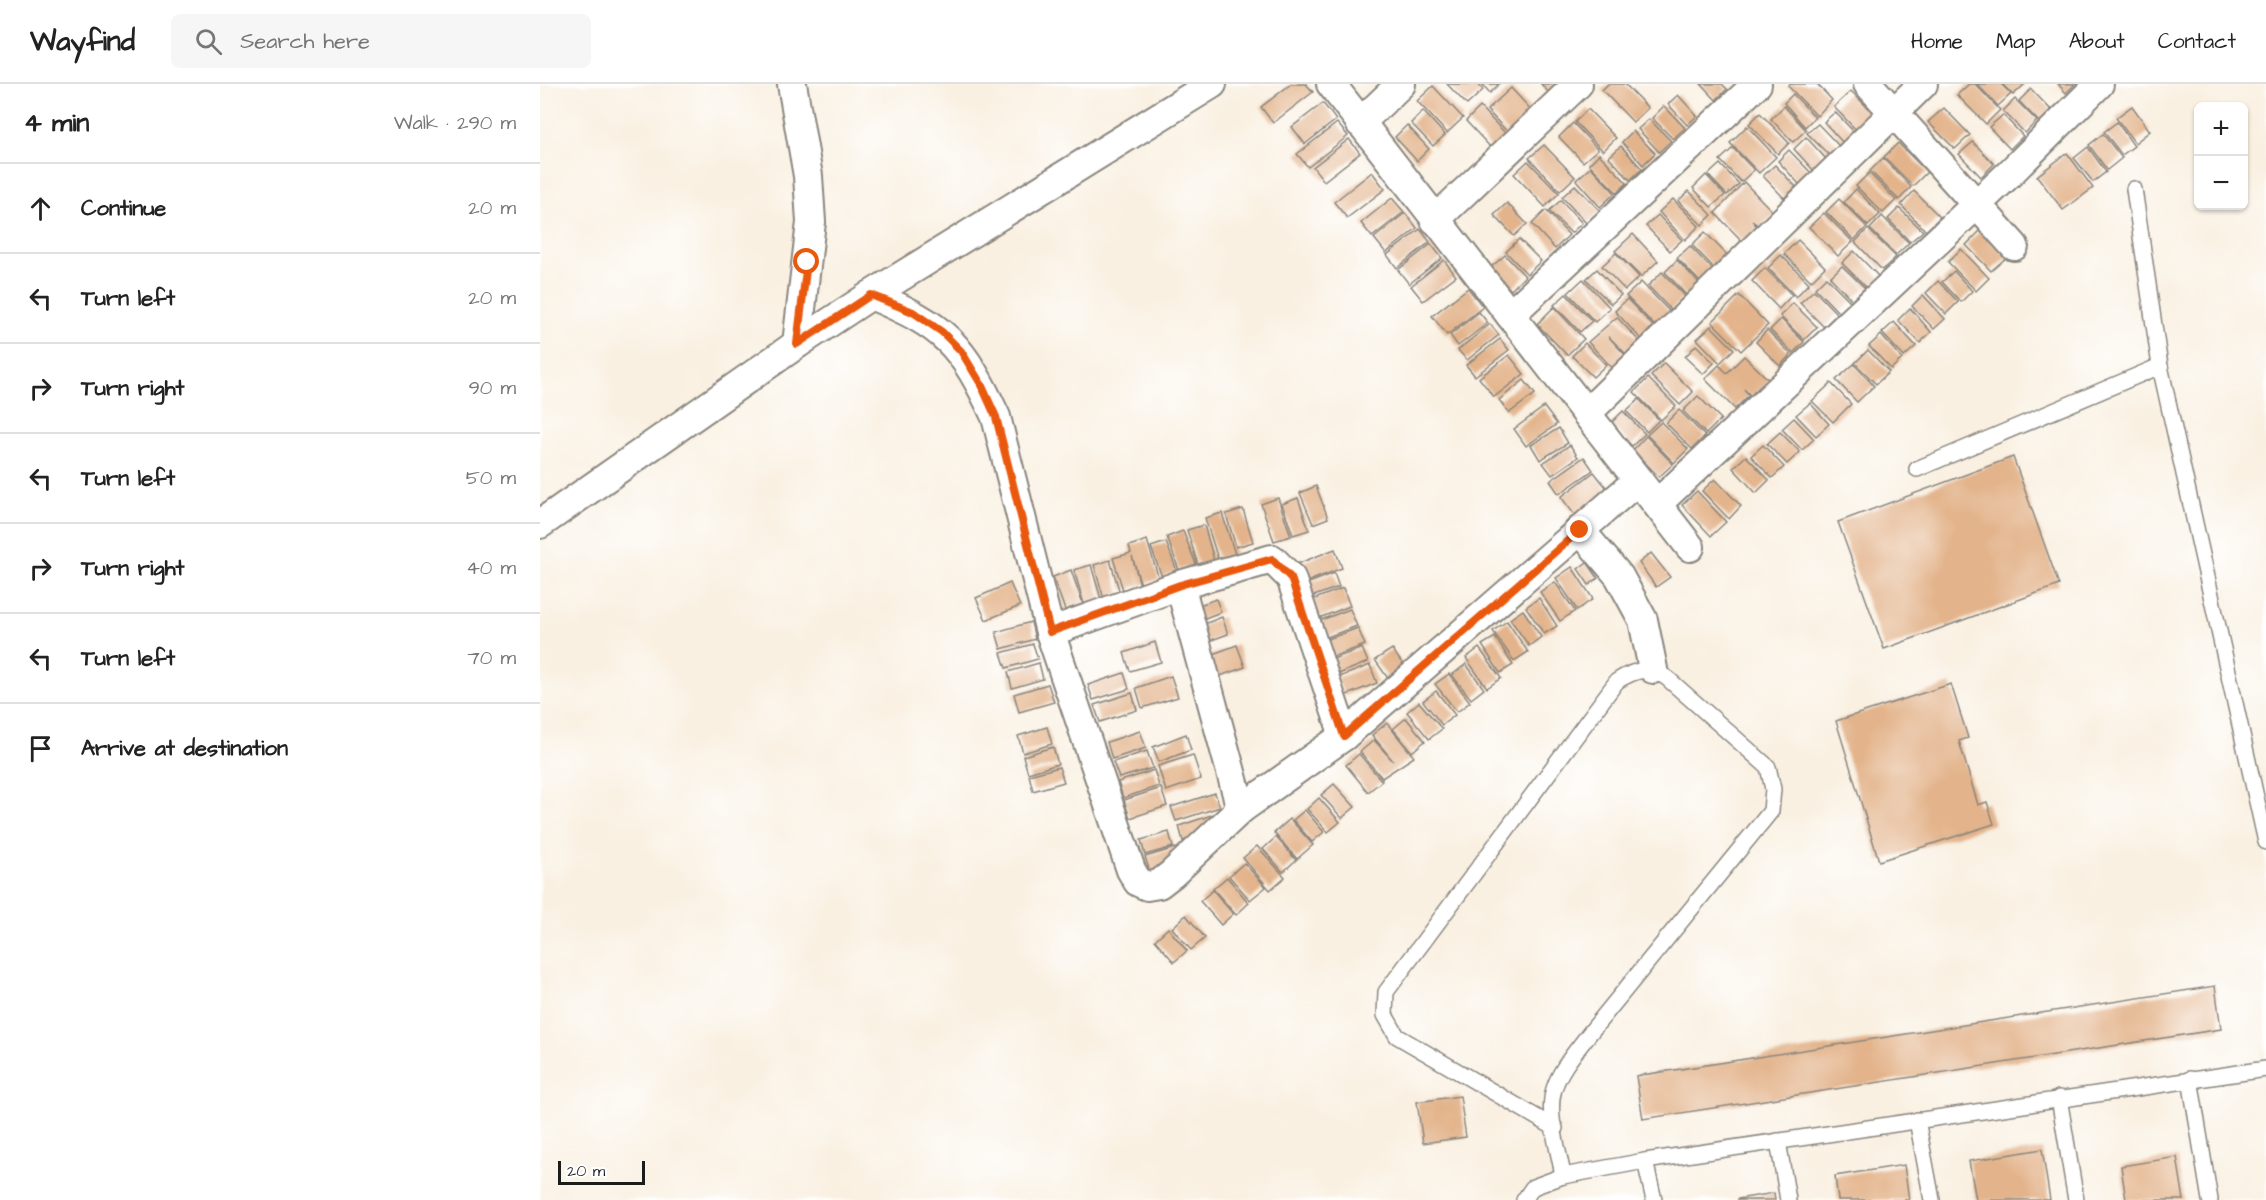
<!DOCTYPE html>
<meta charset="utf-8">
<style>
body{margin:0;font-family:"Architects Daughter",sans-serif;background:#f6f6f6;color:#222}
.controls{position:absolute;right:18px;top:18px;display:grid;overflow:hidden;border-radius:9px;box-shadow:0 2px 4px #0004}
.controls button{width:54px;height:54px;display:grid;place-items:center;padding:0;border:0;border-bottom:2px solid #e0e0e0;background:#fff;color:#222;font:30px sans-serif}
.scale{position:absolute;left:18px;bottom:15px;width:87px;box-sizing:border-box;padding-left:6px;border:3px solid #1c1c1c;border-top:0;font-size:16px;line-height:21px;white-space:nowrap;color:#1c1c1c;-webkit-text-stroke:4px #fff;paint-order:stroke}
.stop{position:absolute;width:18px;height:18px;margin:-14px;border:4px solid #ea580c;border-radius:50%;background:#fff}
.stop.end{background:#ea580c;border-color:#fff;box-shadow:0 2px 6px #0008}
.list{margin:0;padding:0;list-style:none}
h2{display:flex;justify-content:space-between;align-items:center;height:78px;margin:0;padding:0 24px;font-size:26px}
h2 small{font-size:20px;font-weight:400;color:#767676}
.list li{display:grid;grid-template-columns:39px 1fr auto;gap:18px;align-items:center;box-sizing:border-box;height:90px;padding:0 24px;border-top:2px solid #e0e0e0}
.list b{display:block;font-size:22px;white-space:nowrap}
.list em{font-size:20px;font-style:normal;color:#767676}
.icon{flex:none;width:33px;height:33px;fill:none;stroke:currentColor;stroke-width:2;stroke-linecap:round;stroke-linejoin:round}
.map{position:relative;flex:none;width:1726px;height:1116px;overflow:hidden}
header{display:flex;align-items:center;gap:36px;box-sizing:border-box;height:84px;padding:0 30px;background:#fff;border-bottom:2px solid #e0e0e0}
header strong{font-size:28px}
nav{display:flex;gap:33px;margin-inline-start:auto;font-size:21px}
.search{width:420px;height:54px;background:#f6f6f6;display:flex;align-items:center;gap:15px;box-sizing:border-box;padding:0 21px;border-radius:9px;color:#767676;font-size:22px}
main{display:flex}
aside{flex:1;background:#fff}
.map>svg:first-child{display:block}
.building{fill:#e3b48b}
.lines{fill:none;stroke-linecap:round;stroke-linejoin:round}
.service-casing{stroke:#8a867e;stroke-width:18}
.minor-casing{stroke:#8a867e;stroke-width:32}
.service{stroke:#fff;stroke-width:15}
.minor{stroke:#fff;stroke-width:28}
.route{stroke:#ea580c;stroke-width:8}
</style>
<header>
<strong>Wayfind</strong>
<div class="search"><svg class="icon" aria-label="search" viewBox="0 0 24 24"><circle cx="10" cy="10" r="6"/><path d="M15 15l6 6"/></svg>Search here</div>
<nav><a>Home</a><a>Map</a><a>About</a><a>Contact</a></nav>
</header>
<main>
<aside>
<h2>4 min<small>Walk · 290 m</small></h2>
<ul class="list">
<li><svg class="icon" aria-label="ahead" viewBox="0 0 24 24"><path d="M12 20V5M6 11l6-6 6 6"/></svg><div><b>Continue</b></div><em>20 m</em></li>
<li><svg class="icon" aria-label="left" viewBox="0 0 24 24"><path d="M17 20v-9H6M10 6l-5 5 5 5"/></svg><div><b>Turn left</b></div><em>20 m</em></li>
<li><svg class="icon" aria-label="right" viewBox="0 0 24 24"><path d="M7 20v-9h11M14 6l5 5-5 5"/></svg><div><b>Turn right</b></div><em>90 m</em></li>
<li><svg class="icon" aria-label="left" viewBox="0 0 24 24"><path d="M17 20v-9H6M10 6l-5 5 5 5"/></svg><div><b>Turn left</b></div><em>50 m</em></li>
<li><svg class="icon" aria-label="right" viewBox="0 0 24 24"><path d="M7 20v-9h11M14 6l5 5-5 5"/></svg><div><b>Turn right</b></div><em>40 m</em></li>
<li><svg class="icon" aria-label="left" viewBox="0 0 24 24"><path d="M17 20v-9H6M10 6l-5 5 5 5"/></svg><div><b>Turn left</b></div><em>70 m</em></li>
<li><svg class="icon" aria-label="arrive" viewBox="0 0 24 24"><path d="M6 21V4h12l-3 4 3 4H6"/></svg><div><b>Arrive at destination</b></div></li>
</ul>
</aside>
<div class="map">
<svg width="1726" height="1116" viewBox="0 0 1726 1116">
<rect width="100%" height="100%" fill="#fff"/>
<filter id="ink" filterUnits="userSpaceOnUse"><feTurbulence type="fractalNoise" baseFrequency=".0167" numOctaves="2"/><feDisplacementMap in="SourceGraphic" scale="12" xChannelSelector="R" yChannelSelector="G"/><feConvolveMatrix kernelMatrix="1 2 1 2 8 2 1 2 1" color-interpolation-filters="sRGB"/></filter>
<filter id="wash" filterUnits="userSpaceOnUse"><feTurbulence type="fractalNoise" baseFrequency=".008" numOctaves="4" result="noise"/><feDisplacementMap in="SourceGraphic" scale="24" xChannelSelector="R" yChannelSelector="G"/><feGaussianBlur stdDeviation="1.35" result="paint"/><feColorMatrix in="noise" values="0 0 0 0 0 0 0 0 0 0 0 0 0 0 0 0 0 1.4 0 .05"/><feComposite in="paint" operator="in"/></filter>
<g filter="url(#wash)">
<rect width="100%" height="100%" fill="#f9f0e1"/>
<g id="blocks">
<g class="building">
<path d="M751,0H766L773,8L733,39L721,23Z"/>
<path d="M907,0H938L943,6L927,21Z"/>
<path d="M942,0H959L950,9Z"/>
<path d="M1001,0H1016L1008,8Z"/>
<path d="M1068,0H1085L1108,24L1093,38L1062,6Z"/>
<path d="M1161,0H1182L1187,5L1176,16Z"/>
<path d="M1251,0H1277L1292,16L1277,32L1248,2Z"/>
<path d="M1429,0H1435L1460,26L1446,40L1417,11Z"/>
<path d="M1437,0H1461L1471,10L1458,22Z"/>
<path d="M1462,0H1485L1473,11Z"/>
<path d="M1518,0H1535L1526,9Z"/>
<path d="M893,2L923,34L907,49L877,17Z"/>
<path d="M971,4L996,31L972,53L947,26Z"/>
<path d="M1491,5L1513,28L1501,40L1479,17Z"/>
<path d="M1311,7L1336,32L1319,49L1294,23Z"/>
<path d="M1253,10L1275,33L1265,43L1244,19Z"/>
<path d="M1138,11L1157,32L1147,41L1128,20Z"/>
<path d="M1475,15L1497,37L1485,49L1463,27Z"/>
<path d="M783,19L796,36L765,60L752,43Z"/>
<path d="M1124,22L1145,44L1133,55L1112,34Z"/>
<path d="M1244,22L1266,46L1253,58L1231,35Z"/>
<path d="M1592,22L1610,47L1595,59L1576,34Z"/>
<path d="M940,23L969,53L954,67L926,37Z"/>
<path d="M1404,24L1430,51L1415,65L1388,38Z"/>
<path d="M1048,25L1076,54L1063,67L1035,38Z"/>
<path d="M883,27L905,51L893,62L871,39Z"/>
<path d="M1295,28L1316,50L1305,61L1284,38Z"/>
<path d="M1220,29L1249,59L1238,70L1209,40Z"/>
<path d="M1463,31L1483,52L1470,65L1449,43Z"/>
<path d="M1109,35L1131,57L1119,68L1098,45Z"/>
<path d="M1577,38L1594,62L1582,71L1564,48Z"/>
<path d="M797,39L808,52L768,83L757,70Z"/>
<path d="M1033,39L1058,65L1043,78L1019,53Z"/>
<path d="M1278,40L1300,63L1290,72L1267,49Z"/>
<path d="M867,41L889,65L877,77L855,53Z"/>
<path d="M1207,42L1236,73L1219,89L1190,59Z"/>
<path d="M1093,47L1115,69L1103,81L1082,58Z"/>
<path d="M1563,50L1582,74L1567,86L1549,61Z"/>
<path d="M1266,53L1287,76L1275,88L1254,65Z"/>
<path d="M809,55L820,69L784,97L773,83Z"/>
<path d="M1433,58L1454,80L1441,93L1419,70Z"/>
<path d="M1358,59L1387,88L1373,102L1344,73Z"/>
<path d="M1004,61L1035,93L1020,107L989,74Z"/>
<path d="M1081,62L1102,85L1090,96L1069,73Z"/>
<path d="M1548,63L1566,88L1553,98L1534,74Z"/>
<path d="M1193,64L1214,86L1201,98L1180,76Z"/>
<path d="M1249,66L1272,90L1260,101L1238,77Z"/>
<path d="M1527,69L1553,104L1523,126L1497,92Z"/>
<path d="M1059,70L1087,99L1077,109L1049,80Z"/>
<path d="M1343,74L1371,103L1359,116L1330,87Z"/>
<path d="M988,77L1019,109L1005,123L974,90Z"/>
<path d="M1180,80L1199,100L1187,111L1168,91Z"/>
<path d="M1235,81L1256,103L1244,114L1223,92Z"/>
<path d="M1051,83L1075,109L1060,123L1036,96Z"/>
<path d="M832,88L845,105L807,134L794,118Z"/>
<path d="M1329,89L1356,116L1343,129L1316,102Z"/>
<path d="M1166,91L1185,111L1171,123L1153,104Z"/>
<path d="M1204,98L1235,130L1220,144L1212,136L1219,145L1204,159L1175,129Z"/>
<path d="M1035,101L1060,127L1047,140L1022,113Z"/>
<path d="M1316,105L1340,130L1328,142L1304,118Z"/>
<path d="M1149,107L1172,131L1162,141L1138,117Z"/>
<path d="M1374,107L1400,133L1386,147L1361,121Z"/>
<path d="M852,114L864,128L832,153L821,139Z"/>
<path d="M1133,115L1159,142L1145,156L1119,128Z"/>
<path d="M1299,115L1327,143L1314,156L1286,128Z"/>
<path d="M1021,116L1042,139L1031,149L1009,127Z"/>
<path d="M967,119L987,140L974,152L954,131Z"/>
<path d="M1359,124L1383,147L1370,158L1348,135Z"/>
<path d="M1006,126L1029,151L1015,165L992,140Z"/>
<path d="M865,129L877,144L846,169L834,154Z"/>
<path d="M1284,129L1313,158L1298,172L1269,143Z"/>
<path d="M1118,131L1142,156L1130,167L1106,142Z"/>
<path d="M1342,132L1369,159L1356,171L1330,145Z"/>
<path d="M880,145L890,158L857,184L847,171Z"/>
<path d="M1328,145L1356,173L1342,186L1315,158Z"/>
<path d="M1441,146L1467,173L1451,187L1426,161Z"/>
<path d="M1165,148L1187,171L1174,184L1152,161Z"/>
<path d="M1093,150L1118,177L1101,193L1075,167Z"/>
<path d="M979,155L1001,177L987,190L966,168Z"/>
<path d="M1258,156L1285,183L1271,197L1244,170Z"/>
<path d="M891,160L902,174L869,200L858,186Z"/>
<path d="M1150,162L1173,186L1160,198L1137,174Z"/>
<path d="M1421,165L1449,194L1436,207L1408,178Z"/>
<path d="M1314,167L1340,194L1328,205L1302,179Z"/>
<path d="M1076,169L1099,193L1085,206L1062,182Z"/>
<path d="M965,171L985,192L971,206L950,184Z"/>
<path d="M1241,171L1269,199L1256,213L1228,184Z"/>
<path d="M904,176L916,192L883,217L871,202Z"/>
<path d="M1137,176L1159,199L1146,211L1125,188Z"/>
<path d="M1302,182L1325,204L1312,216L1290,193Z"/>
<path d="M1225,184L1252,211L1239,225L1212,197Z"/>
<path d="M1057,185L1081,211L1071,220L1046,195Z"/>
<path d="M1414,187L1432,207L1421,218L1402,198Z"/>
<path d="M1122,188L1145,212L1131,226L1108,202Z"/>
<path d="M1286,193L1311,218L1299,229L1275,204Z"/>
<path d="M1043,195L1070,224L1055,238L1028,209Z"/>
<path d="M1398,197L1418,218L1406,230L1386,209Z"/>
<path d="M1101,198L1131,229L1116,243L1086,212Z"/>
<path d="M928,204L943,223L907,251L892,232Z"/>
<path d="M1274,206L1297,230L1284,243L1260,219Z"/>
<path d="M1026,210L1052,237L1040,248L1014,221Z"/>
<path d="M1199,211L1228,241L1201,267L1172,238Z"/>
<path d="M1383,211L1405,235L1394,245L1372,222Z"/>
<path d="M1087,215L1113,242L1101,255L1075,227Z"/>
<path d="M1253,219L1277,243L1264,256L1240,232Z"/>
<path d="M1014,223L1044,255L1027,271L997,240Z"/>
<path d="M1370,224L1391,248L1380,259L1358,236Z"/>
<path d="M939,228L948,239L918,262L910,251Z"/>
<path d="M1077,233L1099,257L1086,270L1068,252L1088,274L1075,287L1048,258Z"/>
<path d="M1241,235L1264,258L1253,269L1230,246Z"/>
<path d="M1354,238L1376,262L1364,273L1342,249Z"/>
<path d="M950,240L959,251L927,276L918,266Z"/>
<path d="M1171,242L1194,265L1180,279L1157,255Z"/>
<path d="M1227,246L1251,270L1240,282L1216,258Z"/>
<path d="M1341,251L1362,275L1351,285L1329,262Z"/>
<path d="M960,255L969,266L935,292L926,281Z"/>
<path d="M1045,259L1066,281L1053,293L1032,272Z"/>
<path d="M1156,261L1174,279L1163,290L1145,273Z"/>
<path d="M1328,266L1349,288L1336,300L1315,279Z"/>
<path d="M969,271L984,290L954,313L939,294Z"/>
<path d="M1204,272L1230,297L1213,314L1204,305L1209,311L1195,325L1165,295L1179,281L1187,289Z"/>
<path d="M1124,279L1153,308L1140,321L1111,292Z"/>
<path d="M1314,280L1334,302L1317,318L1296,296Z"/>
<path d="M1108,294L1136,322L1121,336L1094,308Z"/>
<path d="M984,296L995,310L969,329L959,316Z"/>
<path d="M1291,299L1311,320L1293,338L1272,317Z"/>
<path d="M1158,312L1181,335L1166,350L1143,327Z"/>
<path d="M1099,315L1119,336L1107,348L1086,327Z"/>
<path d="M1270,319L1289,340L1276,352L1256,331Z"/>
<path d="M1004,323L1017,340L986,362L974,345Z"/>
<path d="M1139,326L1165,352L1152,365L1126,339Z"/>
<path d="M1083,327L1105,350L1092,362L1070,340Z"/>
<path d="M1254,334L1274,355L1262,366L1242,345Z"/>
<path d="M1121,338L1148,365L1134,379L1107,351Z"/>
<path d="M1019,344L1028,359L1000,376L991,361Z"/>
<path d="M1240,348L1260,368L1247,380L1227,360Z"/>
<path d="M1106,352L1133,380L1119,393L1093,366Z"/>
<path d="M1030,361L1038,373L1012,391L1003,379Z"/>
<path d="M1223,361L1244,383L1232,394L1211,372Z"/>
<path d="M1206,372L1229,396L1216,409L1193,384Z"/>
<path d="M1044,373L1053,386L1019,410L1010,397Z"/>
<path d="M1473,373L1519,501L1344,565L1298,438Z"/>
<path d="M1054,388L1070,408L1037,434L1021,413Z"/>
<path d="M1175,395L1201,422L1189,435L1162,407Z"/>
<path d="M776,402L788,434L773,440L760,409Z"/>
<path d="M1157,407L1186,438L1171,452L1142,421Z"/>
<path d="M738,414L751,452L734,457L721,420Z"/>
<path d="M758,414L769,446L753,451L742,420Z"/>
<path d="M703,425L713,458L696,463L686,430Z"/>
<path d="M682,429L695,470L678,475L665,434Z"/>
<path d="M664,441L674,476L658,481L647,446Z"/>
<path d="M643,447L656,480L639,486L627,453Z"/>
<path d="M607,456L619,495L601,501L592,472L600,501L583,506L573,474L591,469L589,462Z"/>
<path d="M626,458L637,487L622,493L611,463Z"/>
<path d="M795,465L802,484L764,499L757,480Z"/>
<path d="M1111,469L1130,493L1116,503L1099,479Z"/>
<path d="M570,476L580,509L564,515L554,481Z"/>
<path d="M1047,478L1058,494L1049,501L1038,485Z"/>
<path d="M551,481L561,515L544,520L534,486Z"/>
<path d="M1032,483L1053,515L1037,526L1016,494Z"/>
<path d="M531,486L543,520L525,526L513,493Z"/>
<path d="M794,489L799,503L771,513L766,500Z"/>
<path d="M1015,498L1035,527L1020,537L1000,508Z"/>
<path d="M470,499L480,522L446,536L436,514Z"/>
<path d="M803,504L810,522L779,534L772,516Z"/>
<path d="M999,514L1017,542L1004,550L986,523Z"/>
<path d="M676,515L681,528L654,538L649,525Z"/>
<path d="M810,525L817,542L782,555L776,538Z"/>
<path d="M983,526L1001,553L989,562L970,535Z"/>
<path d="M682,533L688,550L661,560L654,544Z"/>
<path d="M967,537L988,568L974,577L953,547Z"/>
<path d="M491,538L495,555L461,565L456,548Z"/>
<path d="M818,544L825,561L792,573L785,556Z"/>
<path d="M955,553L973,581L960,589L942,561Z"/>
<path d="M615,558L621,578L590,587L584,569Z"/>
<path d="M493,560L498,575L466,584L461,569Z"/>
<path d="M697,561L705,583L669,596L662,574Z"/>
<path d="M822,564L828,578L796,591L790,576Z"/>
<path d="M939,564L961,594L947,604L926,574Z"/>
<path d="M852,565L864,582L847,593L835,576Z"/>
<path d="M499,579L503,595L472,604L468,588Z"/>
<path d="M926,580L944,605L931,615L912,591Z"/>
<path d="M830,581L837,599L804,612L797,594Z"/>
<path d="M584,589L589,605L553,616L548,601Z"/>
<path d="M909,590L930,618L917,628L895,600Z"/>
<path d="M631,592L638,613L602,624L596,604Z"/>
<path d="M508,600L514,618L479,628L474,610Z"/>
<path d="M1411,600L1428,654L1419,657L1438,721L1447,718L1454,740L1339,777L1296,637Z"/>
<path d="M896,607L915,631L902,641L883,617Z"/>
<path d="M592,609L597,626L560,638L554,621Z"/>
<path d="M879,618L902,645L889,655L867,628Z"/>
<path d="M866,634L885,657L872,668L853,645Z"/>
<path d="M847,639L874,673L842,694L820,668L834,656L853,677L832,651Z"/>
<path d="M507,643L512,660L483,669L478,652Z"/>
<path d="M600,647L606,664L572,675L567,658Z"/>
<path d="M646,650L651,666L619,678L613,663Z"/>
<path d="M513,663L518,680L488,689L483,672Z"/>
<path d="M607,667L613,684L579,694L573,678Z"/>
<path d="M819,670L842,697L828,708L806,681Z"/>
<path d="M653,671L661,695L626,707L618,682Z"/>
<path d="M519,683L524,698L493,707L489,691Z"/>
<path d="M614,686L619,702L583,714L578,698Z"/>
<path d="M794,700L815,723L802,734L781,711Z"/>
<path d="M621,704L627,722L590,734L584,716Z"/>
<path d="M675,709L680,723L636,737L631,723Z"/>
<path d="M779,714L800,738L788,748L767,725Z"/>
<path d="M765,726L784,748L772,758L753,736Z"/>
<path d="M672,731L677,747L643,757L639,742Z"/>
<path d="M750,735L773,761L757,775L734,749Z"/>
<path d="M629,748L633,763L605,771L601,756Z"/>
<path d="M736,753L756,776L743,788L723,765Z"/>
<path d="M717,762L745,793L730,806L703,774Z"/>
<path d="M635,764L639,779L610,788L605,773Z"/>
<path d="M704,779L726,803L710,816L689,792Z"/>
<path d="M687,793L709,819L696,831L673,805Z"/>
<path d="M673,806L693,830L681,841L660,817Z"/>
<path d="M646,831L665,854L651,866L632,844Z"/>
<path d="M628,844L647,867L634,878L615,856Z"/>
<path d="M1675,902L1681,945L1103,1035L1096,992Z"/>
<path d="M920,1012L926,1053L883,1059L877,1018Z"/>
<path d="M1502,1065L1510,1116H1436L1429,1077Z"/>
<path d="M1637,1073L1644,1116H1586L1581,1082Z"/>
<path d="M1364,1081L1369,1116H1298L1295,1092Z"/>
<path d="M1234,1109L1235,1116H1198V1115Z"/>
</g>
</g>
</g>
<g filter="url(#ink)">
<use href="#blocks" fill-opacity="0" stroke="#8a867e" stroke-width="1.5"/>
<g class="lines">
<g class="service-casing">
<g id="service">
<path d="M1594,105L1620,282L1726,758"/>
<path d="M1377,385L1620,282"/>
<path d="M1650,995L1670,1116"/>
<path d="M1519,1014L1536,1116"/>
<path d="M1377,1036L1392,1116"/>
<path d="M1015,1044L857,952L845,931L846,908L1077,597C1096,585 1108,582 1127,594L1228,683L1233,705L1231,727L1049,950C1037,966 1020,985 1014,1005C1006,1030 1019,1066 1023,1092"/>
<path d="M1238,1057L1248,1116"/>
<path d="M1105,1077L1114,1116"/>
<path d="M984,1116L993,1103L1023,1092L1105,1077L1726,985"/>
</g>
</g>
<g class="minor-casing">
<g id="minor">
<path d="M252,0L268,92L271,138L257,260"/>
<path d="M791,0L1150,463"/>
<path d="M1328,0L1474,162"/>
<path d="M820,39L861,0"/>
<path d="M895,136L1038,0"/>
<path d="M331,211C405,242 422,260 456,333L510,548L591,786L598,798L607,802L619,800L632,790L701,725L804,652L1098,396"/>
<path d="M970,231L1217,0"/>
<path d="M1047,329L1383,0"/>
<path d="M1117,420L1469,90L1559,0"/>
<path d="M0,440L257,260L331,211L672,0"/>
<path d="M1040,446L1079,492L1103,536L1113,585"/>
<path d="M640,501L701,725"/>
<path d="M510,548L640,501L732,475L751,494L804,652"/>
</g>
</g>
<use href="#service" class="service"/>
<use href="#minor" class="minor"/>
</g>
</g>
<g class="lines" filter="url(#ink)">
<path class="route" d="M267,178L257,260L331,211L373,228L402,248L421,267L441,300L456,333L510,548L640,501L732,475L751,494L804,652L1040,446"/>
</g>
</svg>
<div class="controls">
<button>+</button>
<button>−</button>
</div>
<div class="scale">20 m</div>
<div class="stop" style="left:267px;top:178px"></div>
<div class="stop end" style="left:1040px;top:446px"></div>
</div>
</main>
